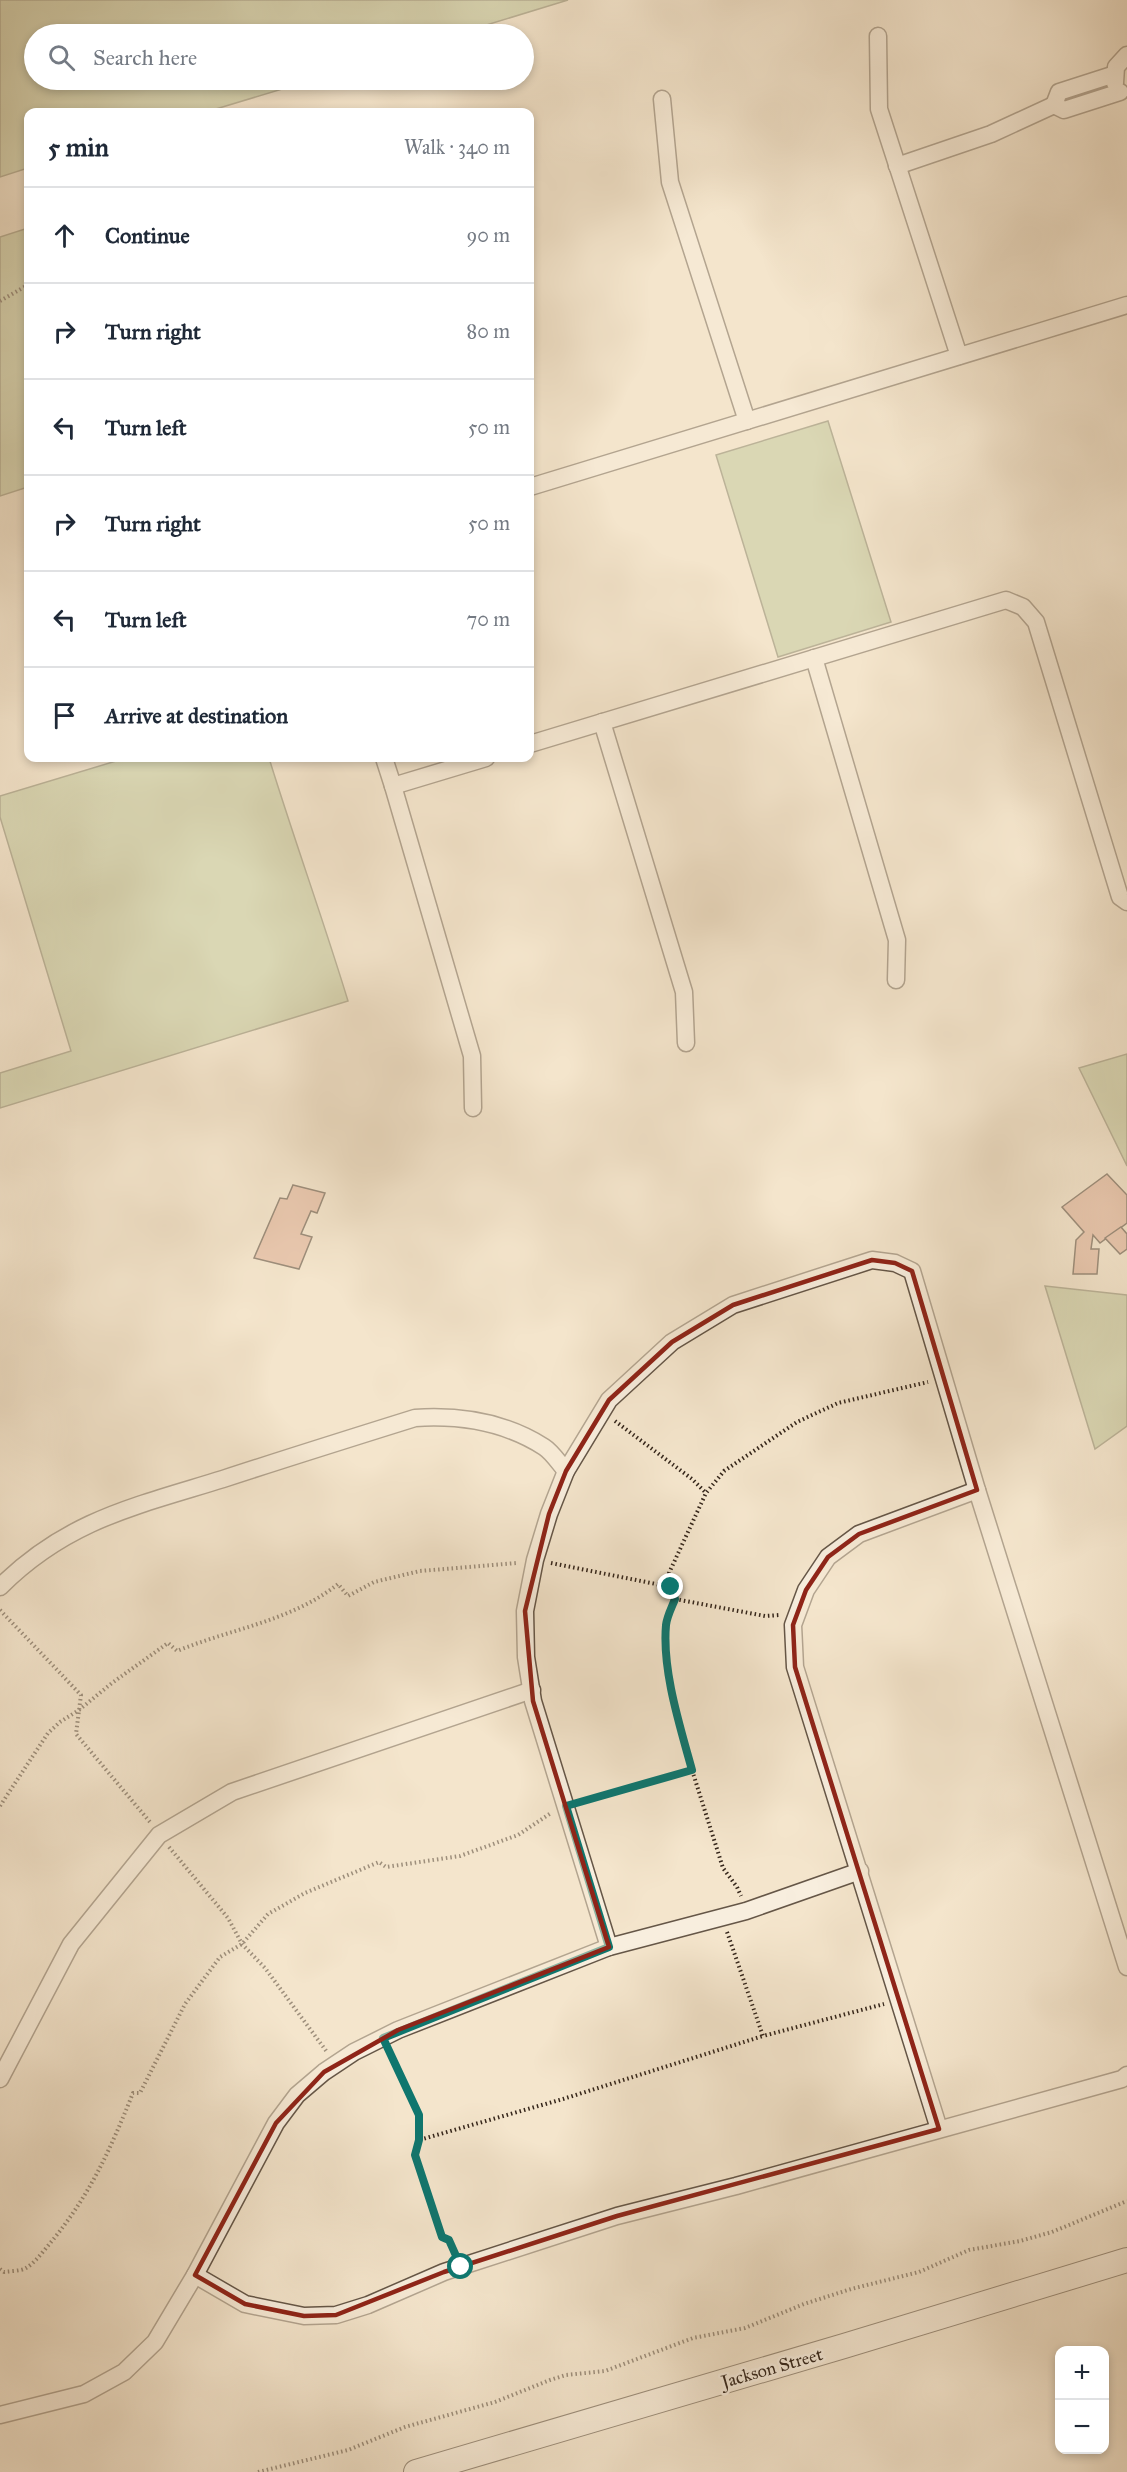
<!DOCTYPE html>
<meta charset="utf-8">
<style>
body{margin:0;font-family:"IM FELL Great Primer",serif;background:#f6f6f7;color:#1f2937}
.controls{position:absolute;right:18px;bottom:18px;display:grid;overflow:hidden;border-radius:12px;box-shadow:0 3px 9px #0003}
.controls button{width:54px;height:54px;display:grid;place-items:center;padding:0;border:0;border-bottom:2px solid #e0e1e3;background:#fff;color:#1f2937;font:30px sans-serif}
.stop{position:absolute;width:18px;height:18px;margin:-14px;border:4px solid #0f766e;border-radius:50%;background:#fff}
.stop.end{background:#0f766e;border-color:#fff;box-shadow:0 2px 6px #0008}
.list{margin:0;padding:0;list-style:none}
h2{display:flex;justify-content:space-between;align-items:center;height:78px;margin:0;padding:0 24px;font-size:26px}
h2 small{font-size:20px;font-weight:400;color:#747a83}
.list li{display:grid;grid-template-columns:39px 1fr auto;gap:18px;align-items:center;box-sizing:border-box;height:96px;padding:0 24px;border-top:2px solid #e0e1e3}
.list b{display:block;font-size:22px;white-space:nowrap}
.list em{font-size:20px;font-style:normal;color:#747a83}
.icon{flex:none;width:33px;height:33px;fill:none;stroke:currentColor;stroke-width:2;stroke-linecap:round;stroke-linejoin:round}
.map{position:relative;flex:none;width:1127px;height:2472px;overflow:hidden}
.search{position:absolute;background:#fff;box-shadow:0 3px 9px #0003;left:24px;top:24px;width:510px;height:66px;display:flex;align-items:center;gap:15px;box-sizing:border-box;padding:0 21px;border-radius:33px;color:#747a83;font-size:22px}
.panel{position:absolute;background:#fff;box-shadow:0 3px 9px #0003;left:24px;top:108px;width:510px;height:654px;border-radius:12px}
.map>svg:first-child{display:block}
.green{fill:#bac598;stroke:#78765a;stroke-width:1.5}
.building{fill:#dea68f;stroke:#35261b;stroke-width:1.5}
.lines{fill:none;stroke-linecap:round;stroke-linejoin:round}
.street-casing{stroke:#655647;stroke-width:19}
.secondary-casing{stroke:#35261b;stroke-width:26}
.path{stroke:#35261b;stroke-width:4;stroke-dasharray:1.5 3;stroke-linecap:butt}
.street{stroke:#f8eede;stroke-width:16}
.secondary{stroke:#f8eede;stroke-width:24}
.route{stroke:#0f766e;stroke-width:8}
.marked{fill:none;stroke:#8f2418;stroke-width:4.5;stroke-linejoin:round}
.labels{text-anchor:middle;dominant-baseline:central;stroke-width:5;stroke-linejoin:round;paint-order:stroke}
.street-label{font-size:18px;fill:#35261b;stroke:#f8eede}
</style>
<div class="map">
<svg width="1127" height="2472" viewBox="0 0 1127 2472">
<rect width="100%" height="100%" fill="#f4e5cc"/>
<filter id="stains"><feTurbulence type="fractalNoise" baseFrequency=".00333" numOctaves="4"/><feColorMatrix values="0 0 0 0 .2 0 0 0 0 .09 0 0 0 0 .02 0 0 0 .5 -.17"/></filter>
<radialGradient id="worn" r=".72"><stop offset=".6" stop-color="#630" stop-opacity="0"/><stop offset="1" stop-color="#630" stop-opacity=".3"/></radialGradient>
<g class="green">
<path d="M0,0H568L457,34H34V80H312L206,112H28V168L0,177Z"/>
<path d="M28,228V487L0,496V237Z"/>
<path d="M828,421L891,622L778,657L716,455Z"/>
<path d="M126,758H269C294,839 323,919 348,1001L0,1108V1073L71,1051L0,817V796Z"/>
<path d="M1127,1054V1166L1079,1068Z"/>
<path d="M1045,1286L1127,1295V1426L1095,1449Z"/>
</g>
<g class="building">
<path d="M1107,1174L1127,1195V1223L1100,1243L1093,1235L1091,1249H1099L1097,1274H1073L1076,1240L1084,1232L1062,1207Z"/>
<path d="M293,1185L325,1193L317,1213L311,1211L301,1234L312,1237L299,1269L254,1258L280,1198L287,1199Z"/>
<path d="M1121,1227L1127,1234V1249L1120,1254L1105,1238Z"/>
</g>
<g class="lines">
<g class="street-casing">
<g id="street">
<path d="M878,36L879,109L959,356"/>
<path d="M1115,74L1059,92L1054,105L1064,110L1120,92"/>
<path d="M1115,83L1116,67L1127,55"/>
<path d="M662,99L670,182L747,421"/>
<path d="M897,166L991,134L1054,105"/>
<path d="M530,487L1127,305"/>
<path d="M814,658L897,940L896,980"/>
<path d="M602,722L684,992L686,1043"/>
<path d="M530,744L1006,600L1023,607L1036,622L1120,897L1127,902"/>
<path d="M384,758L393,786L486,758"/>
<path d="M393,786L472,1056L473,1108"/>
<path d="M0,1587C67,1520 136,1506 223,1479C287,1458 351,1438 415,1418C461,1415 505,1422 544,1447C552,1452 559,1463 566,1471"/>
<path d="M609,1947L533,1701L526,1657L525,1611L535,1560L549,1514L566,1471L609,1400L672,1342L733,1305L872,1260L895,1263L912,1271L977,1490L1127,1967"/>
<path d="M0,2079L71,1944L159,1835L232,1792L532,1690"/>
<path d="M939,2129L795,1667L793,1625L806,1590L828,1557L859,1534L977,1490"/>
<path d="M195,2275L245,2304L304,2316L336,2315L368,2305L444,2272L617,2216L736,2186L1122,2079L1127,2075"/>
<path d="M0,2415L84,2394L124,2372L155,2342L195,2275L276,2123L297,2095L324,2072L354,2052L398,2030L609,1947L746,1911L860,1871"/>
</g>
</g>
<g class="secondary-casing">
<path id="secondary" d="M416,2472L844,2346L1127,2260"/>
</g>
<g class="path">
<path d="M0,301L28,285"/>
<path d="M615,1421L692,1479L706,1493"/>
<path d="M551,1563L671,1587L675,1599L765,1616L780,1615"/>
<path d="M671,1587L669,1573L706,1493L724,1471L797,1422L838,1403L928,1382"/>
<path d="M675,1599C672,1607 667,1616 666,1625C661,1667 680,1728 692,1770"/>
<path d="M0,1610L81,1695L76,1734L150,1822"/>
<path d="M580,1802L692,1770L723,1868L737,1887L741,1896"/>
<path d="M0,1806L48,1733L60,1722L79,1710L112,1683L168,1643L177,1651C230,1629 292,1621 338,1584L348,1596L374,1582L420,1571L517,1563"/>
<path d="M169,1847L228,1918L242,1944L265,1968L327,2052"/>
<path d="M727,1932L763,2036L884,2004"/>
<path d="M390,2053L419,2115V2140L563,2099L763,2036"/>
<path d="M419,2140L415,2155L442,2237L449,2240L454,2252"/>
<path d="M0,2269L4,2272C11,2271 21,2271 26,2268C36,2262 44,2250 52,2241C91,2193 110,2150 133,2093H140L185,2004L220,1957L242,1944L268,1914L305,1893L379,1862L386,1867L460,1856L518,1835L551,1813"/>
<path d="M258,2472L348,2450L405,2427L495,2402L550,2380L566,2375L605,2371L693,2338L745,2328L804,2304L851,2289L919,2272L969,2250L1020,2241L1052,2232L1127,2201"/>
</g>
<use href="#street" class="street"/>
<use href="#secondary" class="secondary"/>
</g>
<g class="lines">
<path class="route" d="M461,2267L449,2240L442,2237L415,2155L419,2140V2115L383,2038L609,1947L566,1806L692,1770C680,1726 662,1671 666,1625C667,1616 672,1607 675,1599L671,1587"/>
</g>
<path d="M0 0H1127V2472H0ZM872,1260L895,1263L912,1271L977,1490L859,1534L828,1557L806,1590L793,1625L795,1667L939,2129L617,2216L444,2272L336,2315L304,2316L245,2304L195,2275L276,2123L324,2072L398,2030L609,1947L533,1701L525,1611L549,1514L566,1471L609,1400L672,1342L733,1305Z" fill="#f4e5cc" fill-opacity=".55" fill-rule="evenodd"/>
<path class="marked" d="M872,1260L895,1263L912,1271L977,1490L859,1534L828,1557L806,1590L793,1625L795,1667L939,2129L617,2216L444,2272L336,2315L304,2316L245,2304L195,2275L276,2123L324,2072L398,2030L609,1947L533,1701L525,1611L549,1514L566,1471L609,1400L672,1342L733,1305Z"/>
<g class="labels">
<g class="street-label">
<text transform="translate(772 2368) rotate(-16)">Jackson Street</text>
</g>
</g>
<rect width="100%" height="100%" filter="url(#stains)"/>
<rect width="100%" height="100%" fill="url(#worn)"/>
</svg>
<div class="controls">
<button>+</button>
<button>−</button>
</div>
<div class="stop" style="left:461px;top:2267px"></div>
<div class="stop end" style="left:671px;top:1587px"></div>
<div class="search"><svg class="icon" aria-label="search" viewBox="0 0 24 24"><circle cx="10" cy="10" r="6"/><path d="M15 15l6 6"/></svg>Search here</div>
<section class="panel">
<h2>5 min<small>Walk · 340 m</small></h2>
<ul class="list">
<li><svg class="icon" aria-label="ahead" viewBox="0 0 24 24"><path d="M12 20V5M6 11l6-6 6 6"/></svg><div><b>Continue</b></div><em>90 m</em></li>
<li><svg class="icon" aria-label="right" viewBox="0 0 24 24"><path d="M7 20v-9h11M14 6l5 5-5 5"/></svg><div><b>Turn right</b></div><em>80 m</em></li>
<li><svg class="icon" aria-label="left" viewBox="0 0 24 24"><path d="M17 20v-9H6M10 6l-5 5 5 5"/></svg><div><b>Turn left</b></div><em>50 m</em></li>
<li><svg class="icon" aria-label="right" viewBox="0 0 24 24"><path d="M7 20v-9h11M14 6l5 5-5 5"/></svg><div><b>Turn right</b></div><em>50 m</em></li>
<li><svg class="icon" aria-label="left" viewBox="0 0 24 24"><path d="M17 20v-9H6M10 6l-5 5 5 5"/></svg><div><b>Turn left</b></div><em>70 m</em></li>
<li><svg class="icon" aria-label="arrive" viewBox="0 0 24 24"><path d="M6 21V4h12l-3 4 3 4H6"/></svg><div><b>Arrive at destination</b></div></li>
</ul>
</section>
</div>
